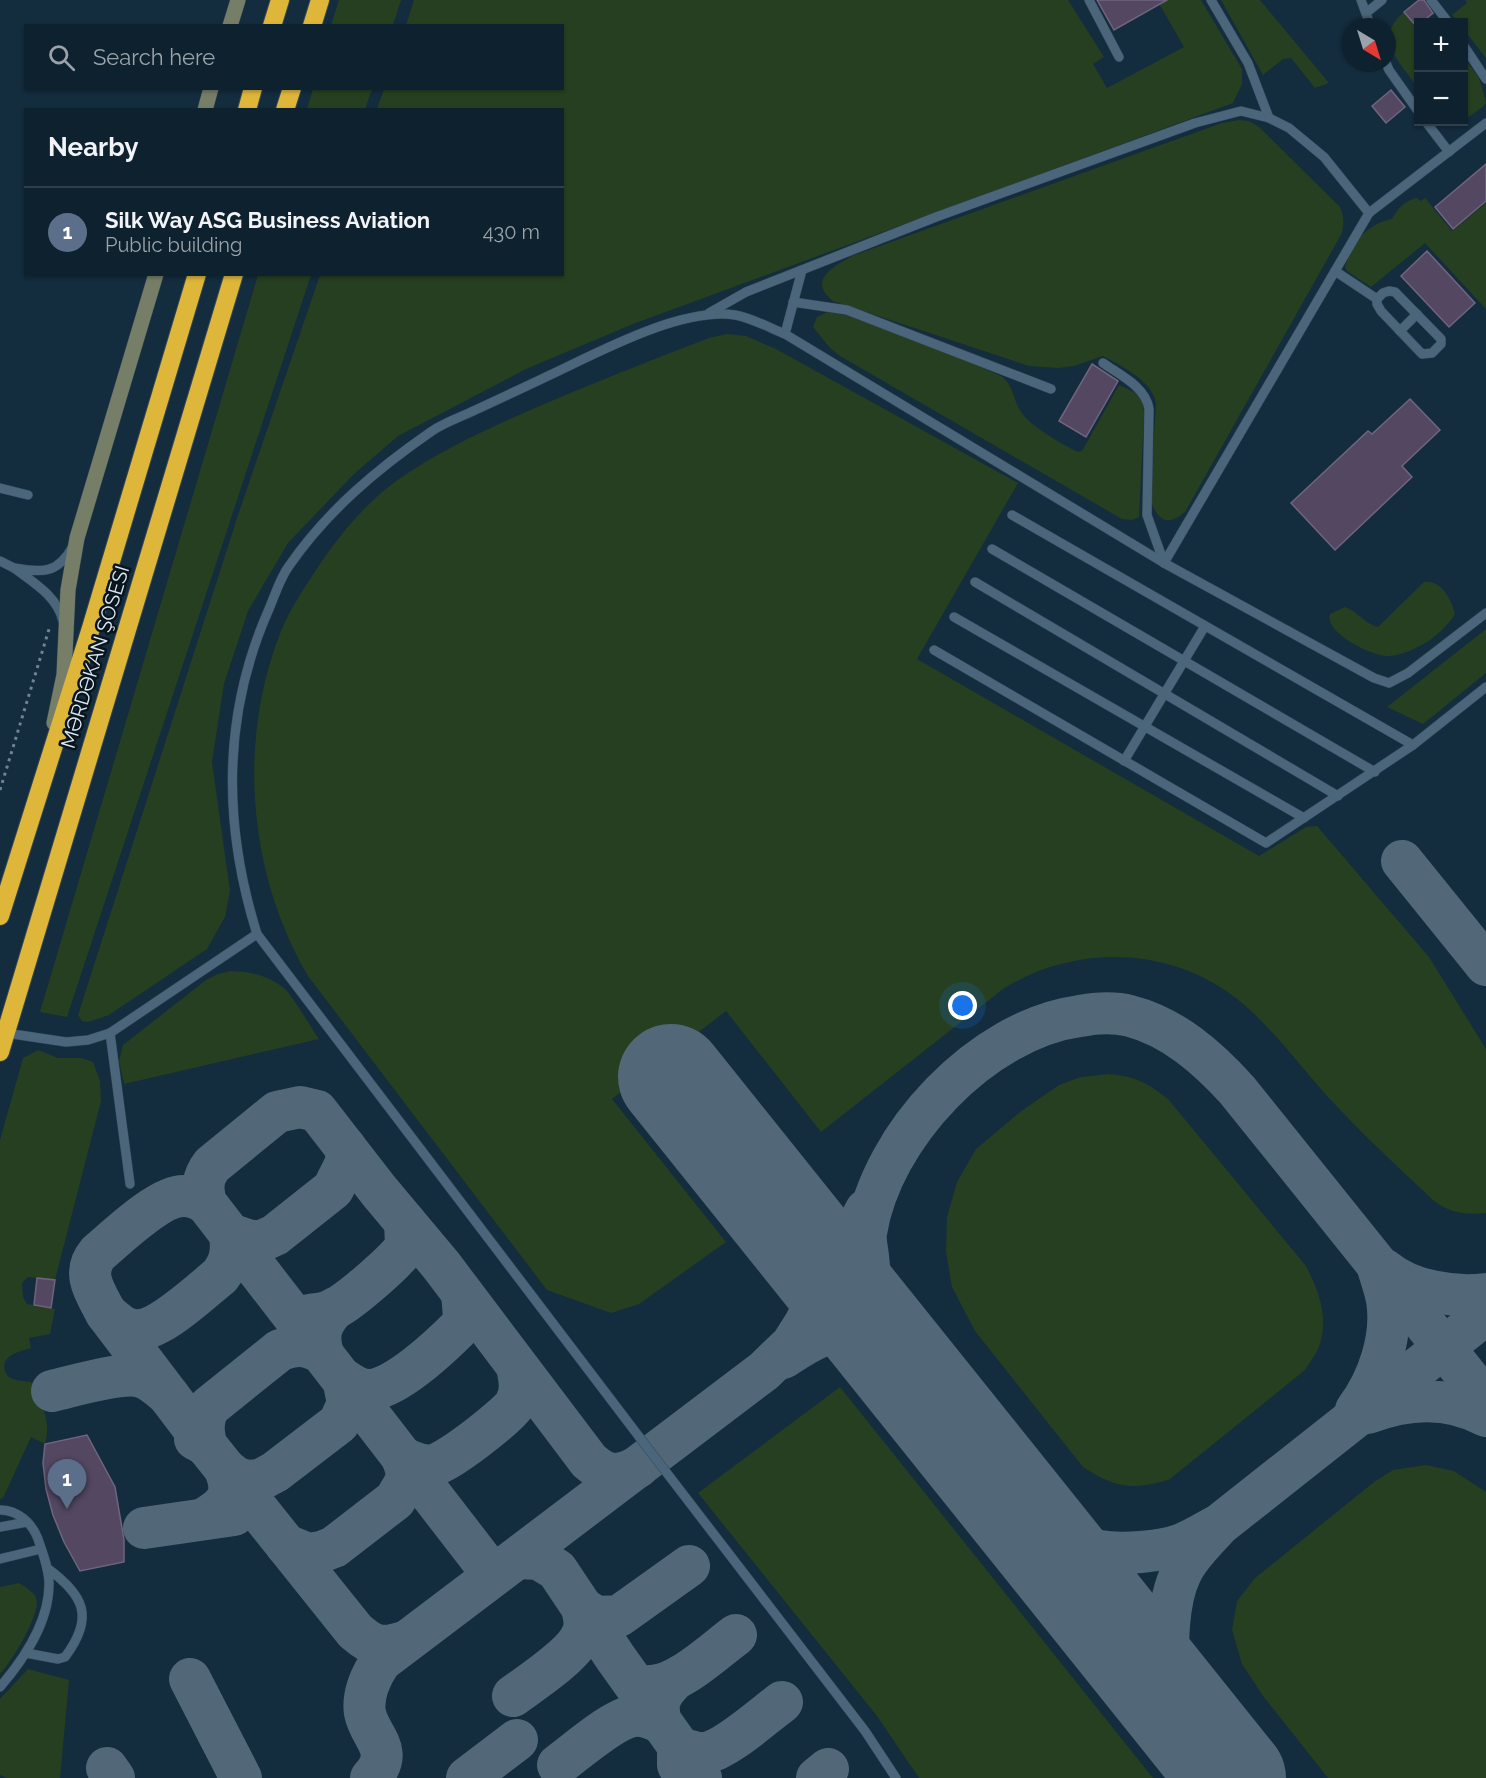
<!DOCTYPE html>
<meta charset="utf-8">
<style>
body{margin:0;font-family:Raleway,sans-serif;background:#172936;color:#f1f3f6}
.controls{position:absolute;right:18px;top:18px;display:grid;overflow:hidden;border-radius:0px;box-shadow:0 2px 4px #0004}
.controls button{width:54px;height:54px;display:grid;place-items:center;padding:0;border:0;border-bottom:2px solid #2e3e4a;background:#0e212e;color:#f1f3f6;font:30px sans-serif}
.compass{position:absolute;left:1342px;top:18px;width:54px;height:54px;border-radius:50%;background:#0e212e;box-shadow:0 2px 4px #0004;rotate:142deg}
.you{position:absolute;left:963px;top:1006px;width:21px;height:21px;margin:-15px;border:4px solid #fff;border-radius:50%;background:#1a73e8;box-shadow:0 0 0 9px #1a73e833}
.badge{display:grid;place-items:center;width:39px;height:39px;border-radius:50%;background:#b45309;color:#fff;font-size:20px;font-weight:700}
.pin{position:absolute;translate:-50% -50px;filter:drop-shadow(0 2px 3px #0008)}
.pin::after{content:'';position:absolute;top:32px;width:21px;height:18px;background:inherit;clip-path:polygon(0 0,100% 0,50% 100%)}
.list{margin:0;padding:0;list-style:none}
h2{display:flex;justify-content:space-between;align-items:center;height:78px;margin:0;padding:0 24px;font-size:26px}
h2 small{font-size:20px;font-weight:400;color:#9ba3aa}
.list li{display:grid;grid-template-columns:39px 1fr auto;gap:18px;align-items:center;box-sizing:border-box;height:90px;padding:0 24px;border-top:2px solid #2e3e4a}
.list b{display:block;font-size:22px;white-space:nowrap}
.list p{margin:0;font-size:20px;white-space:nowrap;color:#9ba3aa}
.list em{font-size:20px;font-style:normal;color:#9ba3aa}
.icon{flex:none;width:33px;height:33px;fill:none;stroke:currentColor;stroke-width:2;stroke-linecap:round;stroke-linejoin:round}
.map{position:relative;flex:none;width:1486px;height:1778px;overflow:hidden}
.search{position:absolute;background:#0e212e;box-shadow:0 2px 4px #0004;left:24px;top:24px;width:540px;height:66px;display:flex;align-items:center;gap:15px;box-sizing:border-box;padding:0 21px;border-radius:0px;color:#9ba3aa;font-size:22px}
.panel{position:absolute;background:#0e212e;box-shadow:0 2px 4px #0004;left:24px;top:108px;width:540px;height:168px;border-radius:0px}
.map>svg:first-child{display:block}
.green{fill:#263f20}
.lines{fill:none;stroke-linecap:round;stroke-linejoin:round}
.taxiway{stroke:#526878;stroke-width:42}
.runway{stroke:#526878;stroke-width:106}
.building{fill:#534762;stroke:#706480;stroke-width:1.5}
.lane-casing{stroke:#344756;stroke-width:10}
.secondary-casing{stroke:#344756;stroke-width:16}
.highway-casing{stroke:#344756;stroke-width:20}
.path{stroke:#6f8392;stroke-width:3;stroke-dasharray:3 4.5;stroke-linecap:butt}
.lane{stroke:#4b667b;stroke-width:9}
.secondary{stroke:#777e68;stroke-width:15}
.highway{stroke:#deb63a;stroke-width:18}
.labels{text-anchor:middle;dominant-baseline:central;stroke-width:5;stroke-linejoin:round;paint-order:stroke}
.street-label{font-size:20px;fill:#dae9f5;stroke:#09141c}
</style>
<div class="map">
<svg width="1486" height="1778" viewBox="0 0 1486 1778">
<rect width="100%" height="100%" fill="#132c3e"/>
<g class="green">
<path d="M339,0H401L393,25H331Z"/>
<path d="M414,0H1068L1104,57L1093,64L1107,88L1184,47L1157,0H1201L1242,69V84L1233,103L633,324L526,369L398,436L354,474L288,543L248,611L224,684L212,762L230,891L225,917L207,949L109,1015L88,1022L82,1021L78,1015L238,515L320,275L562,274V110L377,109L384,89L562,88V26L406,25Z"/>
<path d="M1221,0H1260L1329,83L1315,88L1291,58L1283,59L1263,75Z"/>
<path d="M1465,0H1486V58L1464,30V22H1458L1452,15L1467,3Z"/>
<path d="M1404,12L1416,27L1418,25V88C1401,63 1372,39 1404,12Z"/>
<path d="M1467,62L1479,78L1486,102L1484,106L1464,120V64Z"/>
<path d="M313,89V88L372,89L365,109H307Z"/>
<path d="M1239,120L1249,121L1259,127L1340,207C1344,217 1344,223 1342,233L1185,512C1166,528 1157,519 1150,499L1156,403C1152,381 1122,366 1103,356L1074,366L1058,368L1029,366L833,301C807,280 833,267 852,256L1222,123Z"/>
<path d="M1416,198L1421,201L1425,198L1452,231L1486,203V309L1425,243L1371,287L1347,271L1345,267C1352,242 1367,224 1392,219C1398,208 1403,202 1416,198Z"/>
<path d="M258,275H311L67,1017L40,1012Z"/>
<path d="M827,312L846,315L949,353L1001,376C1013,383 1013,400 1021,412C1029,425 1063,445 1078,452L1082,451L1119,385C1136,393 1142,394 1144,413L1139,517L1132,520L1122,519L840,356L830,348L813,327L817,317Z"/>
<path d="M727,334L746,336L776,349L1018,483L917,659L1259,856L1306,827L1317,826L1429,957L1486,1049V1213C1465,1215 1449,1213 1433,1200C1397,1166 1361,1133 1328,1097C1300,1066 1274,1030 1242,1003C1174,946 1077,943 1003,989L821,1132L726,1011L612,1099L726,1242L639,1304L611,1313L547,1290L308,976C248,874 237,741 281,631C291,607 306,585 320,564C341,533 366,503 396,481C437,452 482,431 528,411C588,385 648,361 709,338Z"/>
<path d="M1424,582C1442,580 1451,599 1455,614C1442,635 1414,654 1389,656C1373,657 1323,632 1330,614L1345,607C1357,611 1366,625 1378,627Z"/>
<path d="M1486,629V673L1423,724L1387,707Z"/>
<path d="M230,971C249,971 269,976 284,988C293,996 311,1028 319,1039L124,1084L119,1061L123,1045L206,980L218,974Z"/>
<path d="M38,1050L58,1058H81L93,1062L100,1081L101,1101L55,1280L28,1277L22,1283L23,1297L27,1304L55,1309L50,1334L29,1338L31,1348C21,1351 0,1355 5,1371C6,1374 8,1377 11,1378C16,1381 25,1381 31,1382C41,1404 52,1419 45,1444L31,1437L3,1498L0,1499V1140L23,1058Z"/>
<path d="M1109,1074C1137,1077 1146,1082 1168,1099L1306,1266C1319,1291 1330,1320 1318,1349C1315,1356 1309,1363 1305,1370L1170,1479C1133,1491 1115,1488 1083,1467L975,1331L952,1287L946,1252L947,1217L957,1182L976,1149L1020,1112L1059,1085L1081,1077Z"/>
<path d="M840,1387L1153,1778H919L877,1716L698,1493Z"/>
<path d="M1426,1465L1454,1471L1486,1492V1778H1328L1263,1696L1242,1664L1232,1630L1237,1601L1255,1578L1374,1482L1393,1470Z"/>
<path d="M19,1583C27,1588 37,1593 37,1603C36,1621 12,1661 0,1674V1587Z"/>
<path d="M28,1669L69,1680L60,1778H7L0,1775V1699Z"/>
</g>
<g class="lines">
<g class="taxiway">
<path d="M1402,861L1486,965"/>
<path d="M206,1203C199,1199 192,1196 184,1196C160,1195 117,1237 98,1253C81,1273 95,1292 106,1313L206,1445L355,1631C373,1647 382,1649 404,1642"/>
<path d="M1385,1270C1410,1291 1454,1298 1486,1294"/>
<path d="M106,1313C114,1320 123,1329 134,1330C158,1333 201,1291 220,1276C231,1262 232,1251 230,1234L250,1241H262L275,1235L333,1189L347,1161L345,1147"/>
<path d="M309,1315C318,1314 328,1313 336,1308C351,1300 398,1260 406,1246L405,1222"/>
<path d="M882,1341C877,1312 870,1284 868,1256C867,1248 865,1240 866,1233C881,1136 982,1029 1080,1016C1096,1013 1114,1012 1130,1016C1173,1027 1208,1058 1237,1090L1486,1400"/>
<path d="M783,1358C805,1344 832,1325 859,1332C867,1334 874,1338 882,1341"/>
<path d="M343,1379C351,1384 359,1390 369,1390C395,1390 442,1345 460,1327L464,1317L462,1293"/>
<path d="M52,1391C74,1386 116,1373 137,1376C150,1378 160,1388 169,1396"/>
<path d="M1356,1410C1378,1380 1393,1338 1387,1300C1385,1289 1381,1278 1378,1268"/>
<path d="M1368,1413C1407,1398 1449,1396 1486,1416"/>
<path d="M195,1439L206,1445C203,1430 202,1421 209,1407L280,1350C297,1344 307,1344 323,1354C317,1334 321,1323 335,1308"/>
<path d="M402,1457C412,1462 422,1467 434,1465C447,1463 508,1416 515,1404C522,1392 520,1380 517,1367"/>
<path d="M1020,1512C1043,1526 1072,1546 1099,1551C1121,1555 1161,1552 1182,1544C1193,1540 1204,1533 1215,1527"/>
<path d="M207,1517C229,1503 234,1494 225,1469L237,1478L247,1481L260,1480L275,1472L339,1423L348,1403L343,1379"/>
<path d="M144,1528L234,1515"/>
<path d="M286,1545L308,1554L321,1552L334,1547L395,1500L405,1483L407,1472L402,1457"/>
<path d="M518,1558L539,1559L557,1570L615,1657L701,1778"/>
<path d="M493,1575L206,1203C202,1188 202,1178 212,1165L277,1112L300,1107L317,1111L379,1191L441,1265L589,1461C607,1477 617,1477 638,1467"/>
<path d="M190,1679L241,1778"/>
<path d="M649,1686C677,1687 713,1652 736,1635"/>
<path d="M513,1696C532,1682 577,1653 583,1632C586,1624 584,1616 582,1608L597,1617L619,1616L689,1566"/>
<path d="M1189,1723C1183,1709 1176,1694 1172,1679C1165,1649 1168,1600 1181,1573C1189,1555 1206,1540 1219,1525L1486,1314"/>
<path d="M558,1765C576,1752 614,1718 634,1716C644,1715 653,1719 661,1723C656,1702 659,1696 674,1680"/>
<path d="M678,1765V1747C687,1750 696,1754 706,1753C727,1749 763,1716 782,1702"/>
<path d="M107,1768L114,1778"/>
<path d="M371,1778C396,1750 370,1738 365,1713C362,1695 371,1675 381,1661L764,1371L792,1344L804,1325L866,1210"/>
<path d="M467,1778L517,1740"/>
<path d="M817,1778L828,1769"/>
</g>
<path class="runway" d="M671,1077L1233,1778"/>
</g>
<g class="building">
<path d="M1097,0H1167L1114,30Z"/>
<path d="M1419,0H1424L1433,13L1422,22H1419L1417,27L1404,12Z"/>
<path d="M1391,90L1405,107L1386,123L1372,106Z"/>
<path d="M1486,164V201L1453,229L1435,207Z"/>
<path d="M1427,251L1475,303L1449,327L1401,276Z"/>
<path d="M1092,364L1118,381L1086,437L1059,421Z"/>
<path d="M1410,399L1440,430L1402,466L1412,477L1335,550L1291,503L1368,431L1372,434Z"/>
<path d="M37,1278L55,1280L51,1308L34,1305Z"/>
<path d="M87,1435L115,1487L124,1540V1562L80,1571L64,1542L53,1515L46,1489L43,1463L45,1444Z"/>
</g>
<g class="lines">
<g class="lane-casing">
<g id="lane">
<path d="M1089,0L1119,57"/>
<path d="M1211,0L1248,63L1269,118"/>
<path d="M1361,0L1371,27"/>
<path d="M1431,0L1448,22"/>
<path d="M1366,13L1382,0"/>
<path d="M1464,46L1486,79"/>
<path d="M1386,63L1389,70L1418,111"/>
<path d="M1426,122L1449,152"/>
<path d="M1335,271L1377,299"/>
<path d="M1389,291L1395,292L1441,339V344L1432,353L1422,354L1381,311L1377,304V299L1383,293Z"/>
<path d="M793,302L847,310L1051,389"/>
<path d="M709,313L746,292L936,217L1195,123L1241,111L1269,118L1289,128L1324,157L1369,213L1486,123"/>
<path d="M1400,331L1417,314"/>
<path d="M785,334L802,270"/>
<path d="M1103,363C1120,375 1146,387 1149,409L1147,515L1164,563"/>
<path d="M0,488L28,495"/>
<path d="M1012,515L1413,745"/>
<path d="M992,549L1375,772"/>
<path d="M0,561L14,568"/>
<path d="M1164,563L1369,213"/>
<path d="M975,582L1338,796"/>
<path d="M954,617L1304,818"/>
<path d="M63,621C57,596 34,583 14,568C42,573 58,574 73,546"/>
<path d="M934,650L1266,843L1413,745L1486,687"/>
<path d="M1124,761L1205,626"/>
<path d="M6,1033L66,1042L88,1040L110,1033L257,934"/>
<path d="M110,1033L130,1184"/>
<path d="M0,1510C18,1510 32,1523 38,1539C43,1554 49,1569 49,1584C49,1623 24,1659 0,1687"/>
<path d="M0,1527L27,1522"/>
<path d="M0,1559L41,1549"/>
<path d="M26,1653L58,1659L65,1657C95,1617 84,1595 47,1568"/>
<path d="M896,1778L865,1731L653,1455L257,934C223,825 222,715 269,609C275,595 280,578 289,566C327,511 377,469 432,431C444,423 458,418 471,412C497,400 523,388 550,375C599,352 681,307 735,315C752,318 770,328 785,334L1164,563L1374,678L1389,683L1408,673L1486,613"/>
</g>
</g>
<g class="secondary-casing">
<g id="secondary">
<path d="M230,26L238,0"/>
<path d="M205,110L211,88"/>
<path d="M54,723L64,675L68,590L77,538L156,274"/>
</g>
</g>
<g class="highway-casing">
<g id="highway">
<path d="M272,26L280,0"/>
<path d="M312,26L320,0"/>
<path d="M247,110L253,88"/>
<path d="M285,110L292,88"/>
<path d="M0,916L91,628L197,274"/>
<path d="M0,1052L234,274"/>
</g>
</g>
<path class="path" d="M0,790L50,626"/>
<use href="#lane" class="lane"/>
<use href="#secondary" class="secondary"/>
<use href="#highway" class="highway"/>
</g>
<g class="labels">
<g class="street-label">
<text transform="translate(95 657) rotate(-73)">MƏRDƏKAN ŞOSESI</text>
</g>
</g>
</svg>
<div class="controls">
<button>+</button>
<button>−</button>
</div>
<svg class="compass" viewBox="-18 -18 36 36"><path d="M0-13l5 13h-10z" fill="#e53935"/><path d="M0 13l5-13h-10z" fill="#9ba3aa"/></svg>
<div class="you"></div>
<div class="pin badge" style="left:67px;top:1509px;background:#5c6f8a">1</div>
<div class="search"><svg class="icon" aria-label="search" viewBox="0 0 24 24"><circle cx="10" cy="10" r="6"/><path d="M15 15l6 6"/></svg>Search here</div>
<section class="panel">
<h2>Nearby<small></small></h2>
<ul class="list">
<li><span class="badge" style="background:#5c6f8a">1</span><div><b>Silk Way ASG Business Aviation</b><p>Public building</p></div><em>430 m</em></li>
</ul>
</section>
</div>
